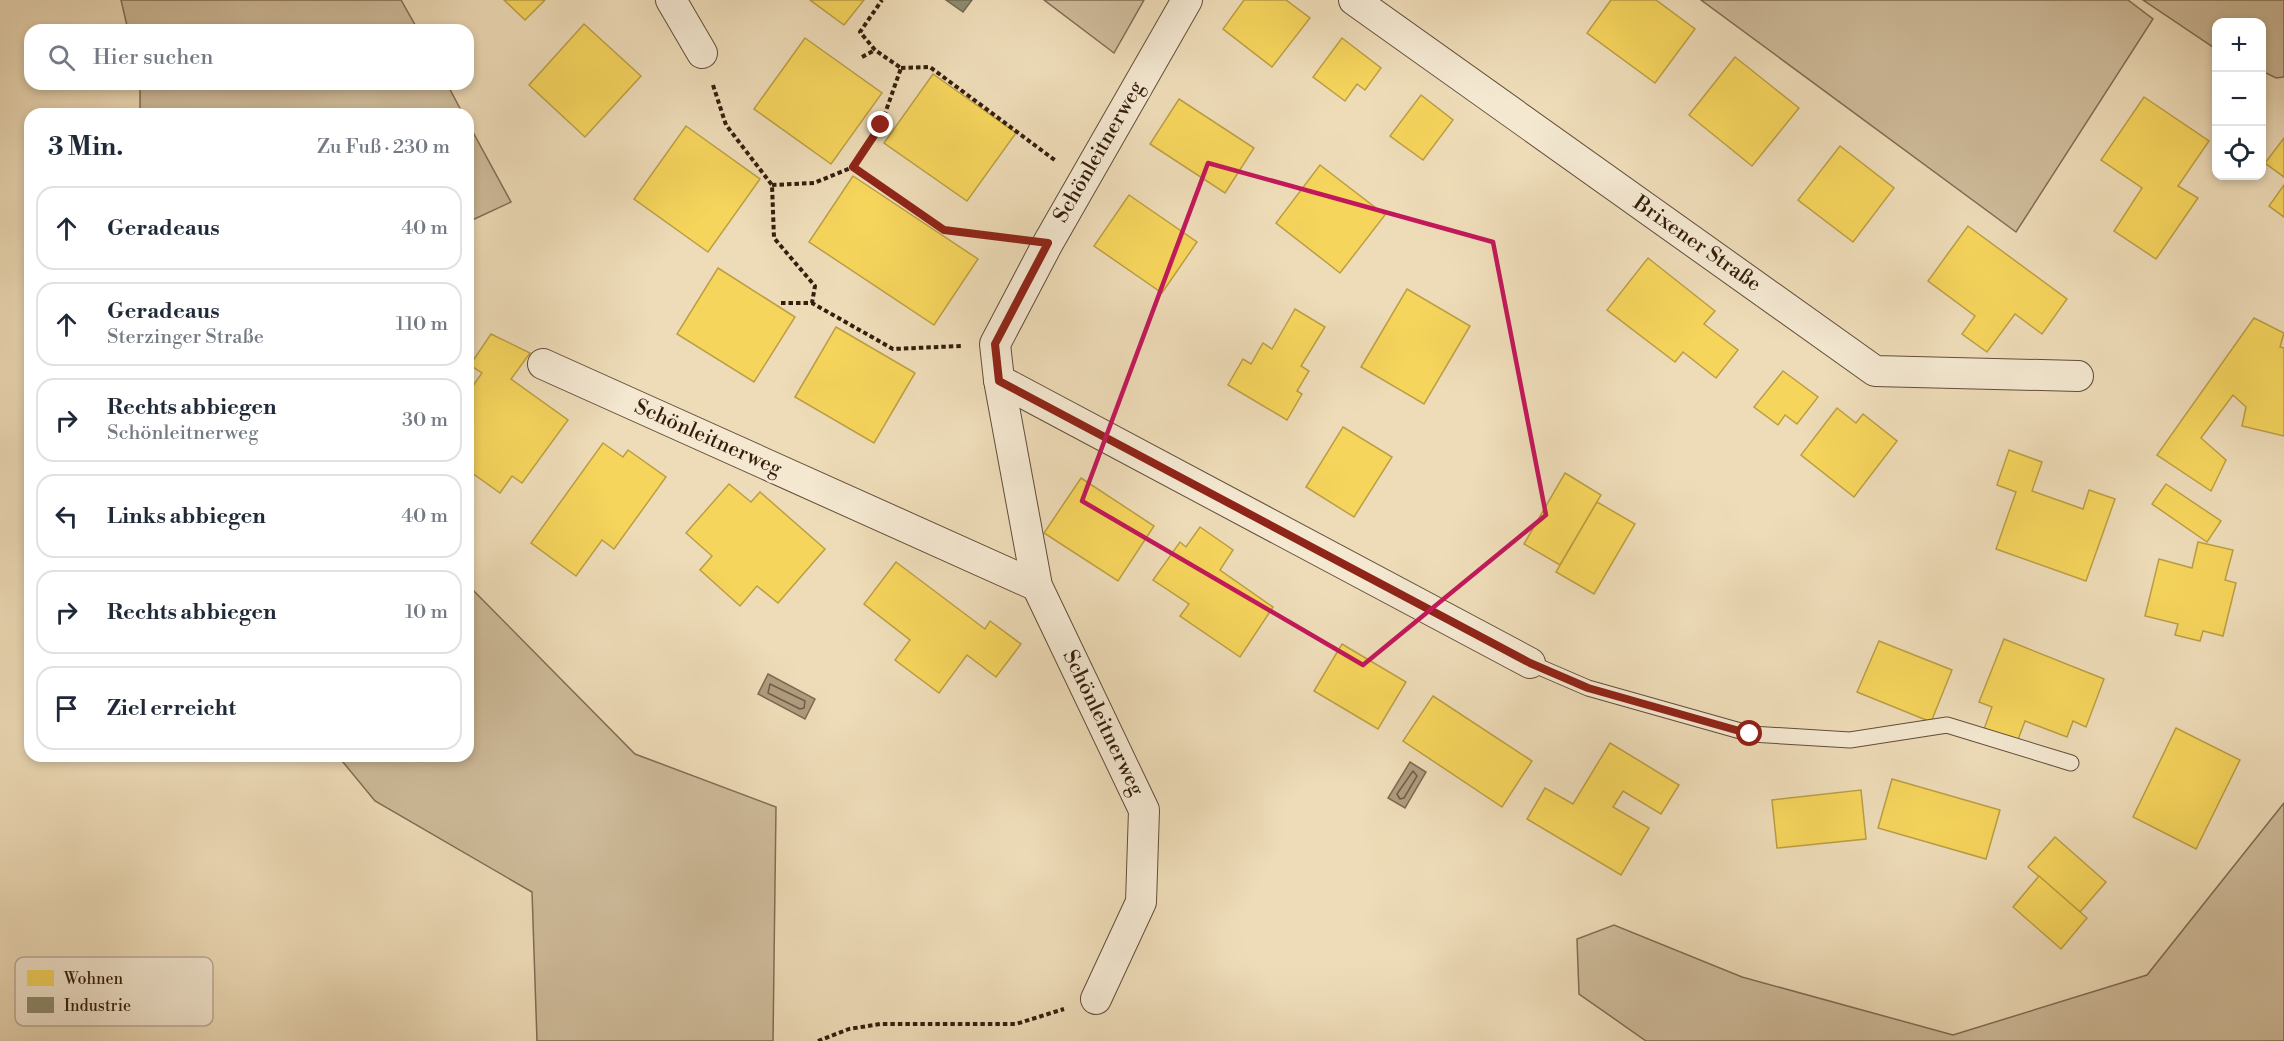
<!DOCTYPE html>
<html lang="de">
<meta charset="utf-8">
<style>
body{margin:0;font-family:"Libre Bodoni",serif;background:#f6f6f7;color:#1f2937}
.controls{position:absolute;right:18px;top:18px;display:grid;overflow:hidden;border-radius:12px;box-shadow:0 3px 9px #0003}
.controls button{width:54px;height:54px;display:grid;place-items:center;padding:0;border:0;border-bottom:2px solid #e0e1e3;background:#fff;color:#1f2937;font:30px sans-serif}
.stop{position:absolute;width:18px;height:18px;margin:-14px;border:4px solid #8f2418;border-radius:50%;background:#fff}
.stop.end{background:#8f2418;border-color:#fff;box-shadow:0 2px 6px #0008}
.list{margin:0;padding:0;list-style:none}
h2{display:flex;justify-content:space-between;align-items:center;height:78px;margin:0;padding:0 24px;font-size:26px}
h2 small{font-size:20px;font-weight:400;color:#747a83}
.list li{display:grid;grid-template-columns:39px 1fr auto;gap:18px;align-items:center;box-sizing:border-box;height:84px;margin:0 12px 12px;padding:0 12px;border:2px solid #e0e1e3;border-radius:18px}
.list b{display:block;font-size:22px;white-space:nowrap}
.list p{margin:0;font-size:20px;white-space:nowrap;color:#747a83}
.list em{font-size:20px;font-style:normal;color:#747a83}
.icon{flex:none;width:33px;height:33px;fill:none;stroke:currentColor;stroke-width:2;stroke-linecap:round;stroke-linejoin:round}
.map{position:relative;flex:none;width:2284px;height:1041px;overflow:hidden}
.search{position:absolute;background:#fff;box-shadow:0 3px 9px #0003;left:24px;top:24px;width:450px;height:66px;display:flex;align-items:center;gap:15px;box-sizing:border-box;padding:0 21px;border-radius:18px;color:#747a83;font-size:22px}
.panel{position:absolute;background:#fff;box-shadow:0 3px 9px #0003;left:24px;top:108px;width:450px;height:654px;border-radius:18px}
.map>svg:first-child{display:block}
.green{fill:#cfbc9b;stroke:#826c54;stroke-width:1.5}
.water{fill:#af9b7e;stroke:#7e6951;stroke-width:1.5}
.homes{fill:#f6d55c;stroke:#bc9e44;stroke-width:1.5}
.industry{fill:#8c8c6e;stroke:#726b51;stroke-width:1.5}
.lines{fill:none;stroke-linecap:round;stroke-linejoin:round}
.shore{stroke:#725c46;stroke-width:1.5}
.lane-casing{stroke:#634d38;stroke-width:17}
.street-casing{stroke:#634d38;stroke-width:32}
.path{stroke:#351d0d;stroke-width:4;stroke-dasharray:4.5 3;stroke-linecap:butt}
.lane{stroke:#f4e8d1;stroke-width:15}
.street{stroke:#f4e8d1;stroke-width:30}
.route{stroke:#8f2418;stroke-width:8}
.marked{fill:none;stroke:#c2185b;stroke-width:4.5;stroke-linejoin:round}
.labels{text-anchor:middle;dominant-baseline:central;stroke-width:6;stroke-linejoin:round;paint-order:stroke}
.street-label{font-size:21px;fill:#351d0d;stroke:#f4e8d1}
.key{fill:#f4e8d1;stroke:#bbab96;stroke-width:1.5}
.key-label{font-size:16px;fill:#351d0d}
</style>
<div class="map">
<svg width="2284" height="1041" viewBox="0 0 2284 1041">
<rect width="100%" height="100%" fill="#eedcb8"/>
<filter id="stains"><feTurbulence type="fractalNoise" baseFrequency=".00333" numOctaves="4"/><feColorMatrix values="0 0 0 0 .2 0 0 0 0 .09 0 0 0 0 .02 0 0 0 .5 -.17"/></filter>
<radialGradient id="worn" r=".72"><stop offset=".6" stop-color="#630" stop-opacity="0"/><stop offset="1" stop-color="#630" stop-opacity=".3"/></radialGradient>
<g class="green">
<path d="M121,0H401L418,30H128Z"/>
<path d="M1044,0H1144L1114,53Z"/>
<path d="M1701,0H2128L2153,19L2016,232Z"/>
<path d="M2143,0H2284V77L2276,78L2262,71V22H2216V49Z"/>
<path d="M140,84H447L463,114H140Z"/>
<path d="M468,123L511,202L468,222Z"/>
<path d="M468,585L635,754L776,807L773,1041H537L532,892L375,801L338,756H468Z"/>
<path d="M2284,803V1041H1646L1579,994L1577,939L1614,925L1742,977L1953,1035L2147,975Z"/>
</g>
<g class="water">
<path d="M768,674L815,699L805,719L758,694Z"/>
<path d="M1410,762L1426,772L1405,808L1388,798Z"/>
</g>
<g class="homes">
<path d="M504,0H545L525,20Z"/>
<path d="M810,0H864L844,25Z"/>
<path d="M1244,0H1286L1310,18L1272,67L1223,29Z"/>
<path d="M1611,0H1656L1695,29L1655,83L1587,33Z"/>
<path d="M584,24L641,76L585,137L529,85Z"/>
<path d="M805,38L882,93L831,164L754,109Z"/>
<path d="M1342,38L1381,68L1365,90L1357,84L1345,101L1313,77Z"/>
<path d="M1735,57L1799,108L1752,166L1689,115Z"/>
<path d="M933,74L1016,133L967,201L884,143Z"/>
<path d="M1421,95L1453,120L1423,160L1390,136Z"/>
<path d="M2144,97L2209,141L2178,186L2198,198L2156,259L2114,231L2142,188L2101,160Z"/>
<path d="M1179,99L1254,148L1225,193L1150,144Z"/>
<path d="M686,126L760,179L708,252L634,199Z"/>
<path d="M2284,138V177L2265,163Z"/>
<path d="M1840,146L1894,188L1853,242L1798,200Z"/>
<path d="M1320,165L1385,215L1340,273L1276,223Z"/>
<path d="M853,176L978,259L934,325L809,242Z"/>
<path d="M2284,185V217L2269,206Z"/>
<path d="M1129,195L1197,242L1162,293L1094,246Z"/>
<path d="M1968,226L2067,299L2042,334L2015,314L1987,352L1962,334L1975,316L1928,281Z"/>
<path d="M1648,258L1715,311L1704,324L1738,350L1716,378L1683,352L1675,362L1607,310Z"/>
<path d="M718,268L795,317L754,382L677,334Z"/>
<path d="M1407,289L1470,326L1424,404L1361,367Z"/>
<path d="M1295,309L1325,327L1301,366L1309,371L1297,391L1302,394L1287,420L1228,385L1243,359L1251,364L1263,343L1272,349Z"/>
<path d="M2254,318L2284,333L2280,347L2284,348V436L2242,426L2246,407L2233,395L2201,438L2226,460L2211,491L2157,455Z"/>
<path d="M836,327L915,373L874,443L795,397Z"/>
<path d="M491,334L530,353L511,379L568,420L522,483L512,476L500,493L468,470V393L482,373L470,365Z"/>
<path d="M1783,371L1818,397L1797,424L1785,415L1778,425L1754,407Z"/>
<path d="M1837,408L1856,423L1863,414L1897,441L1854,497L1801,455Z"/>
<path d="M1343,427L1392,457L1354,517L1306,487Z"/>
<path d="M603,443L623,457L628,450L666,477L614,549L602,540L576,576L531,543Z"/>
<path d="M2009,450L2042,462L2032,491L2083,509L2089,490L2115,499L2086,581L1996,549L2016,492L1997,485Z"/>
<path d="M1565,473L1601,495L1560,565L1524,544Z"/>
<path d="M1081,478L1154,526L1118,581L1044,533Z"/>
<path d="M729,484L751,502L760,492L825,549L778,603L757,586L740,606L700,570L712,556L686,533Z"/>
<path d="M2166,484L2221,521L2207,542L2152,504Z"/>
<path d="M1597,502L1635,524L1594,594L1556,572Z"/>
<path d="M1200,527L1233,550L1220,570L1273,607L1240,657L1180,616L1189,604L1153,580L1180,542L1186,547Z"/>
<path d="M2198,542L2233,550L2225,580L2236,583L2223,636L2203,631L2200,641L2175,635L2178,624L2145,616L2159,559L2192,568Z"/>
<path d="M896,562L985,629L990,621L1021,644L996,677L967,655L939,693L895,660L910,640L864,604Z"/>
<path d="M2004,639L2104,679L2086,727L2073,721L2067,737L2025,721L2016,745L1983,732L1992,707L1979,702Z"/>
<path d="M1879,641L1952,670L1931,722L1857,692Z"/>
<path d="M1342,644L1406,682L1378,729L1314,691Z"/>
<path d="M1433,696L1532,761L1502,807L1403,741Z"/>
<path d="M2176,728L2240,760L2196,849L2133,817Z"/>
<path d="M1610,743L1679,785L1661,814L1623,791L1613,807L1649,828L1621,875L1527,819L1545,788L1573,804Z"/>
<path d="M1892,779L2000,810L1986,859L1878,828Z"/>
<path d="M1861,790L1866,839L1777,848L1772,800Z"/>
<path d="M2055,837L2106,882L2080,912L2028,867Z"/>
<path d="M2039,876L2087,918L2061,949L2013,907Z"/>
</g>
<path class="industry" d="M946,0H972L963,12Z"/>
<g class="lines">
<g class="shore">
<path d="M770,684L805,701L804,708L800,709L768,693Z"/>
<path d="M1413,771L1417,776L1404,798L1400,799L1397,794Z"/>
</g>
<g class="lane-casing">
<path id="lane" d="M1530,663L1588,688L1751,734L1850,740L1947,725L2071,763"/>
</g>
<g class="street-casing">
<g id="street">
<path d="M671,0L702,53"/>
<path d="M1354,0L1875,371L2078,376"/>
<path d="M543,364L1037,586"/>
<path d="M999,380L1530,663"/>
<path d="M1096,999L1141,902L1144,810L1037,586L999,380L995,344L1048,243L1187,0"/>
</g>
</g>
<g class="path">
<path d="M862,57L875,50"/>
<path d="M901,68L930,67L1056,161"/>
<path d="M713,85L726,125L772,185L774,238L815,286L812,303"/>
<path d="M853,167L881,125L901,68L875,50L860,32L882,0"/>
<path d="M772,185L814,183L853,167L944,230L1012,238"/>
<path d="M781,303H812L893,349L961,346"/>
<path d="M818,1041L849,1029L880,1024H1016L1064,1009"/>
</g>
<use href="#lane" class="lane"/>
<use href="#street" class="street"/>
</g>
<g class="lines">
<path class="route" d="M881,125L853,167L944,230L1048,243L995,344L999,381L1530,663L1588,688L1750,734"/>
</g>
<path class="marked" d="M1208,163L1493,242L1546,515L1363,665L1082,501Z"/>
<g class="labels">
<g class="street-label">
<text transform="translate(1099 152) rotate(-60)">Schönleitnerweg</text>
<text transform="translate(1697 244) rotate(35)">Brixener Straße</text>
<text transform="translate(708 438) rotate(24)">Schönleitnerweg</text>
<text transform="translate(1103 723) rotate(64)">Schönleitnerweg</text>
</g>
</g>
<rect x="15" y="957" width="198" height="69" rx="9" class="key"/>
<rect x="27" y="970" width="27" height="16" fill="#f6d55c"/>
<rect x="27" y="997" width="27" height="16" fill="#8c8c6e"/>
<g class="key-label">
<text x="64" y="984">Wohnen</text>
<text x="64" y="1011">Industrie</text>
</g>
<rect width="100%" height="100%" filter="url(#stains)"/>
<rect width="100%" height="100%" fill="url(#worn)"/>
</svg>
<div class="controls">
<button>+</button>
<button>−</button>
<button><svg class="icon" aria-label="locate" viewBox="0 0 24 24"><circle cx="12" cy="12" r="6"/><path d="M12 2v4M12 18v4M2 12h4M18 12h4"/></svg></button>
</div>
<div class="stop" style="left:1750px;top:734px"></div>
<div class="stop end" style="left:881px;top:125px"></div>
<div class="search"><svg class="icon" aria-label="search" viewBox="0 0 24 24"><circle cx="10" cy="10" r="6"/><path d="M15 15l6 6"/></svg>Hier suchen</div>
<section class="panel">
<h2>3 Min.<small>Zu Fuß · 230 m</small></h2>
<ul class="list">
<li><svg class="icon" aria-label="ahead" viewBox="0 0 24 24"><path d="M12 20V5M6 11l6-6 6 6"/></svg><div><b>Geradeaus</b></div><em>40 m</em></li>
<li><svg class="icon" aria-label="ahead" viewBox="0 0 24 24"><path d="M12 20V5M6 11l6-6 6 6"/></svg><div><b>Geradeaus</b><p>Sterzinger Straße</p></div><em>110 m</em></li>
<li><svg class="icon" aria-label="right" viewBox="0 0 24 24"><path d="M7 20v-9h11M14 6l5 5-5 5"/></svg><div><b>Rechts abbiegen</b><p>Schönleitnerweg</p></div><em>30 m</em></li>
<li><svg class="icon" aria-label="left" viewBox="0 0 24 24"><path d="M17 20v-9H6M10 6l-5 5 5 5"/></svg><div><b>Links abbiegen</b></div><em>40 m</em></li>
<li><svg class="icon" aria-label="right" viewBox="0 0 24 24"><path d="M7 20v-9h11M14 6l5 5-5 5"/></svg><div><b>Rechts abbiegen</b></div><em>10 m</em></li>
<li><svg class="icon" aria-label="arrive" viewBox="0 0 24 24"><path d="M6 21V4h12l-3 4 3 4H6"/></svg><div><b>Ziel erreicht</b></div></li>
</ul>
</section>
</div>
